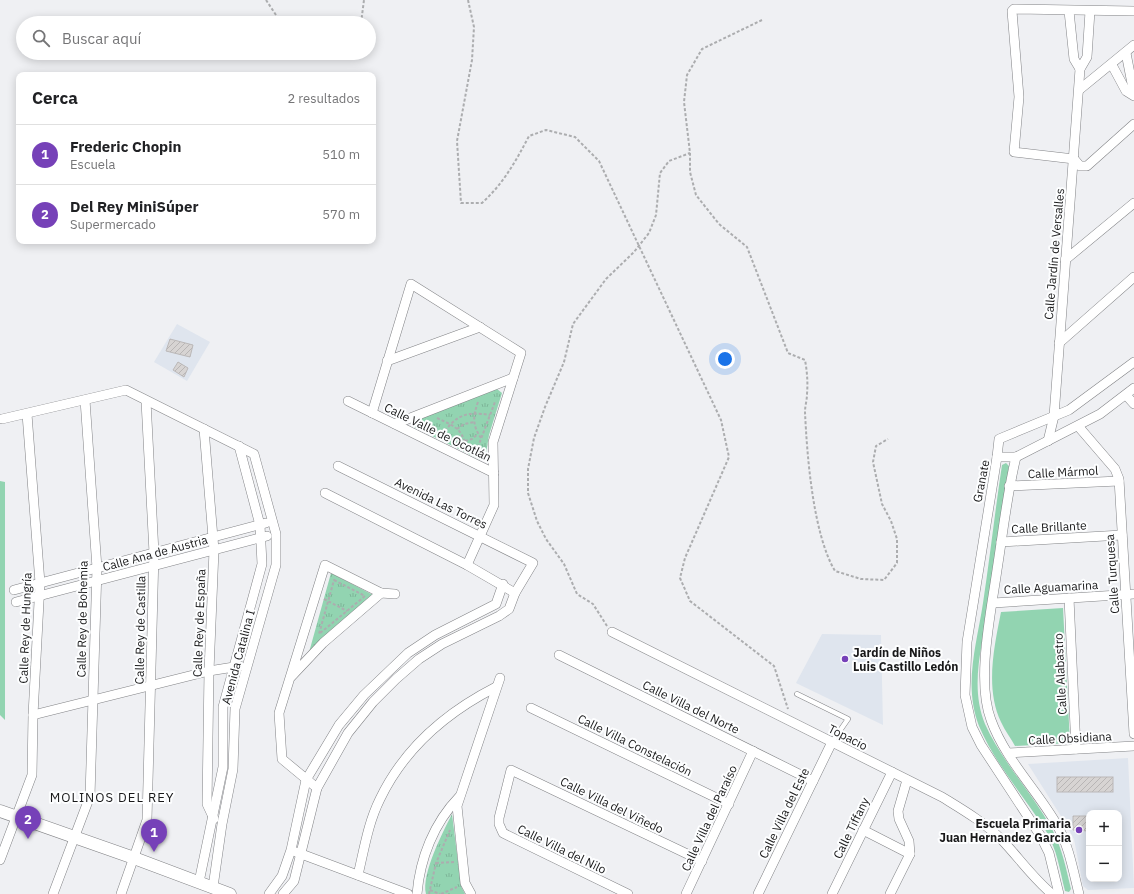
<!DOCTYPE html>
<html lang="es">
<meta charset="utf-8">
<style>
body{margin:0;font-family:"IBM Plex Sans",sans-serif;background:#f6f6f6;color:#202124}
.controls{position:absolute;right:12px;bottom:12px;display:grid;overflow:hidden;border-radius:8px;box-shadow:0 2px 10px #0003}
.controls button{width:36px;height:36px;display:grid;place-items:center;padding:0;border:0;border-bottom:1px solid #e0e0e0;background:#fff;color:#202124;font:20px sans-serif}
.you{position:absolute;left:725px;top:359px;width:14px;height:14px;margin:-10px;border:3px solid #fff;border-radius:50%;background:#1a73e8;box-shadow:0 0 0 6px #1a73e833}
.badge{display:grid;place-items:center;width:26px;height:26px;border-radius:50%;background:#7641b8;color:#fff;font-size:13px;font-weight:700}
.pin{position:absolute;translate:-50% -33px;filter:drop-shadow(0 1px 2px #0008)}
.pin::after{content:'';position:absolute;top:21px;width:14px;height:12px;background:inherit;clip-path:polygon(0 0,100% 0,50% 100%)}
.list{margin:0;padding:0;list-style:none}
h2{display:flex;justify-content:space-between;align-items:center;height:52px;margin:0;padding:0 16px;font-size:17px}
h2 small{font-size:13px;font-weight:400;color:#757577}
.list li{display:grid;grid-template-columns:26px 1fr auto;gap:12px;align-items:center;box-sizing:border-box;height:60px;padding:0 16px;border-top:1px solid #e0e0e0}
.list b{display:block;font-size:15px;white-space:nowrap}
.list p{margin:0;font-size:13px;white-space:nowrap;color:#757577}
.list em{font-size:13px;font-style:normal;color:#757577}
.icon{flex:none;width:22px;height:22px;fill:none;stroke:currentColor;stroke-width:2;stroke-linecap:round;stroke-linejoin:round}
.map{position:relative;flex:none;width:1134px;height:894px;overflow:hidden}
.search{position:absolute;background:#fff;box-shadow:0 2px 10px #0003;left:16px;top:16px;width:360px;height:44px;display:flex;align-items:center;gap:10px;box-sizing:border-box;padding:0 14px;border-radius:22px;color:#757577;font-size:15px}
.panel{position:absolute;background:#fff;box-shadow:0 2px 10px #0003;left:16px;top:72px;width:360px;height:172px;border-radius:8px}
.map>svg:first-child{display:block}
.built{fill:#dfe5ee;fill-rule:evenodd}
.grass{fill:#92d4b1}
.park{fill:url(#park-tufts)}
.building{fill:url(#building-hatch);stroke:#bbb8b8}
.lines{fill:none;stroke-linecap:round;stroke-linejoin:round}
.lane-casing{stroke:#828386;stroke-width:5.5}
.street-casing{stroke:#828386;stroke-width:10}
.secondary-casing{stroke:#828386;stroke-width:13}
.path{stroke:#acadaf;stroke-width:2;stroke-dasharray:3 2;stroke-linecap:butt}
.lane{stroke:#fff;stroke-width:4.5}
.street{stroke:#fff;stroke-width:9}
.secondary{stroke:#fff;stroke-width:12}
.poi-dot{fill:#7641b8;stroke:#fdfeff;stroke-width:1.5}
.labels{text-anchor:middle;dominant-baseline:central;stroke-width:4;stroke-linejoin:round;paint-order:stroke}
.street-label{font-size:12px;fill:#19191a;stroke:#fdfeff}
.poi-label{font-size:12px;font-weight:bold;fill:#19191a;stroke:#fdfeff;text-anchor:start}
.neighbourhood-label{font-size:13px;letter-spacing:1px;fill:#19191a;stroke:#fdfeff}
</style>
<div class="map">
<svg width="1134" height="894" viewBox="0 0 1134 894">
<defs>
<pattern id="park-tufts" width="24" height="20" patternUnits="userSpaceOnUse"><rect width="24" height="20" fill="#92d4b1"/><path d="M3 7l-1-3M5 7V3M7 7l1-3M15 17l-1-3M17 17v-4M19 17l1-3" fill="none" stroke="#7db598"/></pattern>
<pattern id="building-hatch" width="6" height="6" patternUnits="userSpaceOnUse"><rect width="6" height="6" fill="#d7d4d3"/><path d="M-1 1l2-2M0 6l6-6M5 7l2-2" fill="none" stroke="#b8b5b5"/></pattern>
</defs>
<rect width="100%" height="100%" fill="#eff0f3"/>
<g class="built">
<path d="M177,324L210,342L187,381L154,362Z"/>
<path d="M822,634L881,635L883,725L796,683Z"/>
<path d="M1128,758L1134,888L1088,890L1083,886L1074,839L1064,821L1028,764ZM1089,813H1119V879H1089Z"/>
</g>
<g class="grass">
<path d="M1006,463L1009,466C1002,512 996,558 989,604C983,643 969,685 985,724C1002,762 1032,792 1052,829C1062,848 1066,868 1071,889L1069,892L1065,891C1060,871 1057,849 1046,831C1024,796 995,764 979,726C963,685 977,643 983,603C990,557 995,511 1002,465Z"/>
<path d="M0,481L5,482V720L0,715Z"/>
<path d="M1063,608L1070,743L1015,746C1011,738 1005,731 1001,722C985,688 994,648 1001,612Z"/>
</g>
<g class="park">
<path d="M497,389L502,393L489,435L486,454L481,460L412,426V422L414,419Z"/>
<path d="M331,573L373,595L330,632L308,656Z"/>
<path d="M452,814L461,886L465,894H426C421,874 443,832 452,814Z"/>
</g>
<g class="building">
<path d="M170,339L193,345L190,357L166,351Z"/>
<path d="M178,362L188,368L184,377L173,370Z"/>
<rect x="1057" y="777" width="56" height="15"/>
<path d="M1073,816H1089V831L1073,830Z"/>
</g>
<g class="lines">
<g class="lane-casing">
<path id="lane" d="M797,694L848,719L832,742"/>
</g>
<g class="street-casing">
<g id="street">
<path d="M1069,11L1074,59L1080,69"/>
<path d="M1134,11L1014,9L1012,11L1019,97L1014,152L1074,159L1080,166H1087L1134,124"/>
<path d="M1126,53L1134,94"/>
<path d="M1112,65L1126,91L1134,96"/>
<path d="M1079,90L1134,45"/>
<path d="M1065,260L1134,203"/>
<path d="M1059,343L1134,277"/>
<path d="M387,361L480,327"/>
<path d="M1126,395L1134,404"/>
<path d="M348,401L494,473"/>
<path d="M372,413L411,284L521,353L493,442L494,505L467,565"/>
<path d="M2,419L126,390L254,454L276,534V565L235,709L233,769L222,824L213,887"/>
<path d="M395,424L513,378"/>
<path d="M1078,426L1115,469L1119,479L1134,734"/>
<path d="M204,429L214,550L209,671L207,804L214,819"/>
<path d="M1048,441L1054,416L1080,69L1087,57L1090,11"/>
<path d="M997,457L999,439L1069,410L1134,362"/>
<path d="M1016,457L1100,414L1134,388"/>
<path d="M1009,486L1119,481"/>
<path d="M325,493L467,565L515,593"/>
<path d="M1001,542L1122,535"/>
<path d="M14,590L266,523"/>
<path d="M381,593L395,594"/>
<path d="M1069,598L1076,749"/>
<path d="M16,602L267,536"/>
<path d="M993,603L1134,594"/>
<path d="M612,632L942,797C963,810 984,822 1002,840C1019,858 1033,878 1052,894"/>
<path d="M559,655L813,781"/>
<path d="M290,678L323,643L381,593L325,565L279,713L282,759L317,788"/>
<path d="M531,708L729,804"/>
<path d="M33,715L209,671L240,666"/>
<path d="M1008,753L1134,746"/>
<path d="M863,830L910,854"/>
<path d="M296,852L408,894"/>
<path d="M0,860L32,775L33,715L40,583L27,414"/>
<path d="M358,875C364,850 368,823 380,799C404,749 447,712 496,687"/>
<path d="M199,882L223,767V707L262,564L260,525L239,446"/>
<path d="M53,894L90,796L97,568L85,400"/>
<path d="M121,894L147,820L154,553L146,401"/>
<path d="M269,894L282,876L291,850L306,780L339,725L364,695L408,653L435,635L496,604L503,584"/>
<path d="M283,894L294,881L317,788L348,733L373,702L396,679L419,659L442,644L499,616L509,609L515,593L533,563L338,466"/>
<path d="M417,894C420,858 434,823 459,797"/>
<path d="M471,894L465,883L457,806L500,678"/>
<path d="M628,894L503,833L499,824V818L511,770L702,861"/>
<path d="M686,894L753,751"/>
<path d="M758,894L832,742"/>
<path d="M832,894L892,772"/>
<path d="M890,894L910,854L909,841L899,819L898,811L907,780"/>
<path d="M1059,894L1049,853L1040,835L981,745L972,727L965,695L967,642L997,457H1016C1007,494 1003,532 997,570C991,612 976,681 991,720C1005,759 1037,790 1057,825C1069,846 1073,870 1079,894"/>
</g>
</g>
<g class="secondary-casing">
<path id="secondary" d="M0,811L134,858L230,894"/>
</g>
<g class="path">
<path d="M266,0L278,18L290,23"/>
<path d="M468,0L474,27L472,60L457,141L461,203H482C503,184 516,161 529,136L546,130L575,137L599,161L721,420L729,457L685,558L680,578L690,601L774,666L788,709"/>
<path d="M762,20L702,49L687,75L684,102L690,153V172L696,195L719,224L747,247L788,353L805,360C807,371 808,382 807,394C807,400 805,406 805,412C807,456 813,534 835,571L861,579L884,580L897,563V539L891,521L882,504L873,462L876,446L888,439"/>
<path d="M361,23L364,0"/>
<path d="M478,402C473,416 472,425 481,438"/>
<path d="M437,418C454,426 462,428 466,447"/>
<path d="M421,424L479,454"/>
<path d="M457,429L464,424L475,422"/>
<path d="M442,435C456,415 466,411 490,415"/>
<path d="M465,441L472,439L478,434"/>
<path d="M476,452L495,402"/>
<path d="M334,580L365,596L319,634Z"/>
<path d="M324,599L347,611"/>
<path d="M607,626L593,604L577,594L564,564L546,539L537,521L528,493V469L534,438L545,407L564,362L573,324L606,279L634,252L649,233L656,215L660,173L669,161L690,153"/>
<path d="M436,863L454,862"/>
<path d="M430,890L440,894"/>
<path d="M429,894L436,863L450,830"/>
<path d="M441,894L457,887"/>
</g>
<use href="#lane" class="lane"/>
<use href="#street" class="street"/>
<use href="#secondary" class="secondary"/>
</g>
<g class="poi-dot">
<circle cx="845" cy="659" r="4"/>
<circle cx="1079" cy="830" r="4"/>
</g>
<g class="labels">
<g class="street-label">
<text transform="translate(1054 254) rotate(-85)">Calle Jardín de Versalles</text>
<text transform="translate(438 432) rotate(26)">Calle Valle de Ocotlán</text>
<text transform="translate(1063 472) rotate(-3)">Calle Mármol</text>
<text transform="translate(981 481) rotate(-79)">Granate</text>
<text transform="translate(441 503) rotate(26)">Avenida Las Torres</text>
<text transform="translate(1049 527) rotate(-3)">Calle Brillante</text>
<text transform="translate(155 553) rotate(-15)">Calle Ana de Austria</text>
<text transform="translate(1112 574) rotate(-94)">Calle Turquesa</text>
<text transform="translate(1051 587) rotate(-3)">Calle Aguamarina</text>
<text transform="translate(82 619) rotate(-89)">Calle Rey de Bohemia</text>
<text transform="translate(199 623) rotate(-88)">Calle Rey de España</text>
<text transform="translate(25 628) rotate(-88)">Calle Rey de Hungría</text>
<text transform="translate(140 630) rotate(-89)">Calle Rey de Castilla</text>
<text transform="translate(238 657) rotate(-75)">Avenida Catalina I</text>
<text transform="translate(1060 674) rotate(-93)">Calle Alabastro</text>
<text transform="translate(691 707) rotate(26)">Calle Villa del Norte</text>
<text transform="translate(848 737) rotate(27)">Topacio</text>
<text transform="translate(1070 738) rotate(-3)">Calle Obsidiana</text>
<text transform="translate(635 745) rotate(26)">Calle Villa Constelación</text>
<text transform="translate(612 805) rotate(26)">Calle Villa del Viñedo</text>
<text transform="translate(784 813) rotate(-64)">Calle Villa del Este</text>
<text transform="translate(709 818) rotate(-65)">Calle Villa del Paraíso</text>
<text transform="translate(851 828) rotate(-64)">Calle Tiffany</text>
<text transform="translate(562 849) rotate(26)">Calle Villa del Nilo</text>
</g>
<g class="poi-label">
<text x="853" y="652">Jardín de Niños<tspan x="853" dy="14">Luis Castillo Ledón</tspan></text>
<text x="1071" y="823" text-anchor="end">Escuela Primaria<tspan x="1071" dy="14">Juan Hernandez Garcia</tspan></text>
</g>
<g class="neighbourhood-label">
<text x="112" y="797">MOLINOS DEL REY</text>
</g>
</g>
</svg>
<div class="controls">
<button>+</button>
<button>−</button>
</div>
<div class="you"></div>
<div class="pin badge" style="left:154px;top:852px">1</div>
<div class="pin badge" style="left:28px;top:839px">2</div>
<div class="search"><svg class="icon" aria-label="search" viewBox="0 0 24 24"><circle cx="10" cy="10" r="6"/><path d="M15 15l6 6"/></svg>Buscar aquí</div>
<section class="panel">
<h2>Cerca<small>2 resultados</small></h2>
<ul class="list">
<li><span class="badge">1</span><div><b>Frederic Chopin</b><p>Escuela</p></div><em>510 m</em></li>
<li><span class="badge">2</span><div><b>Del Rey MiniSúper</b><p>Supermercado</p></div><em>570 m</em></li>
</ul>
</section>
</div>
